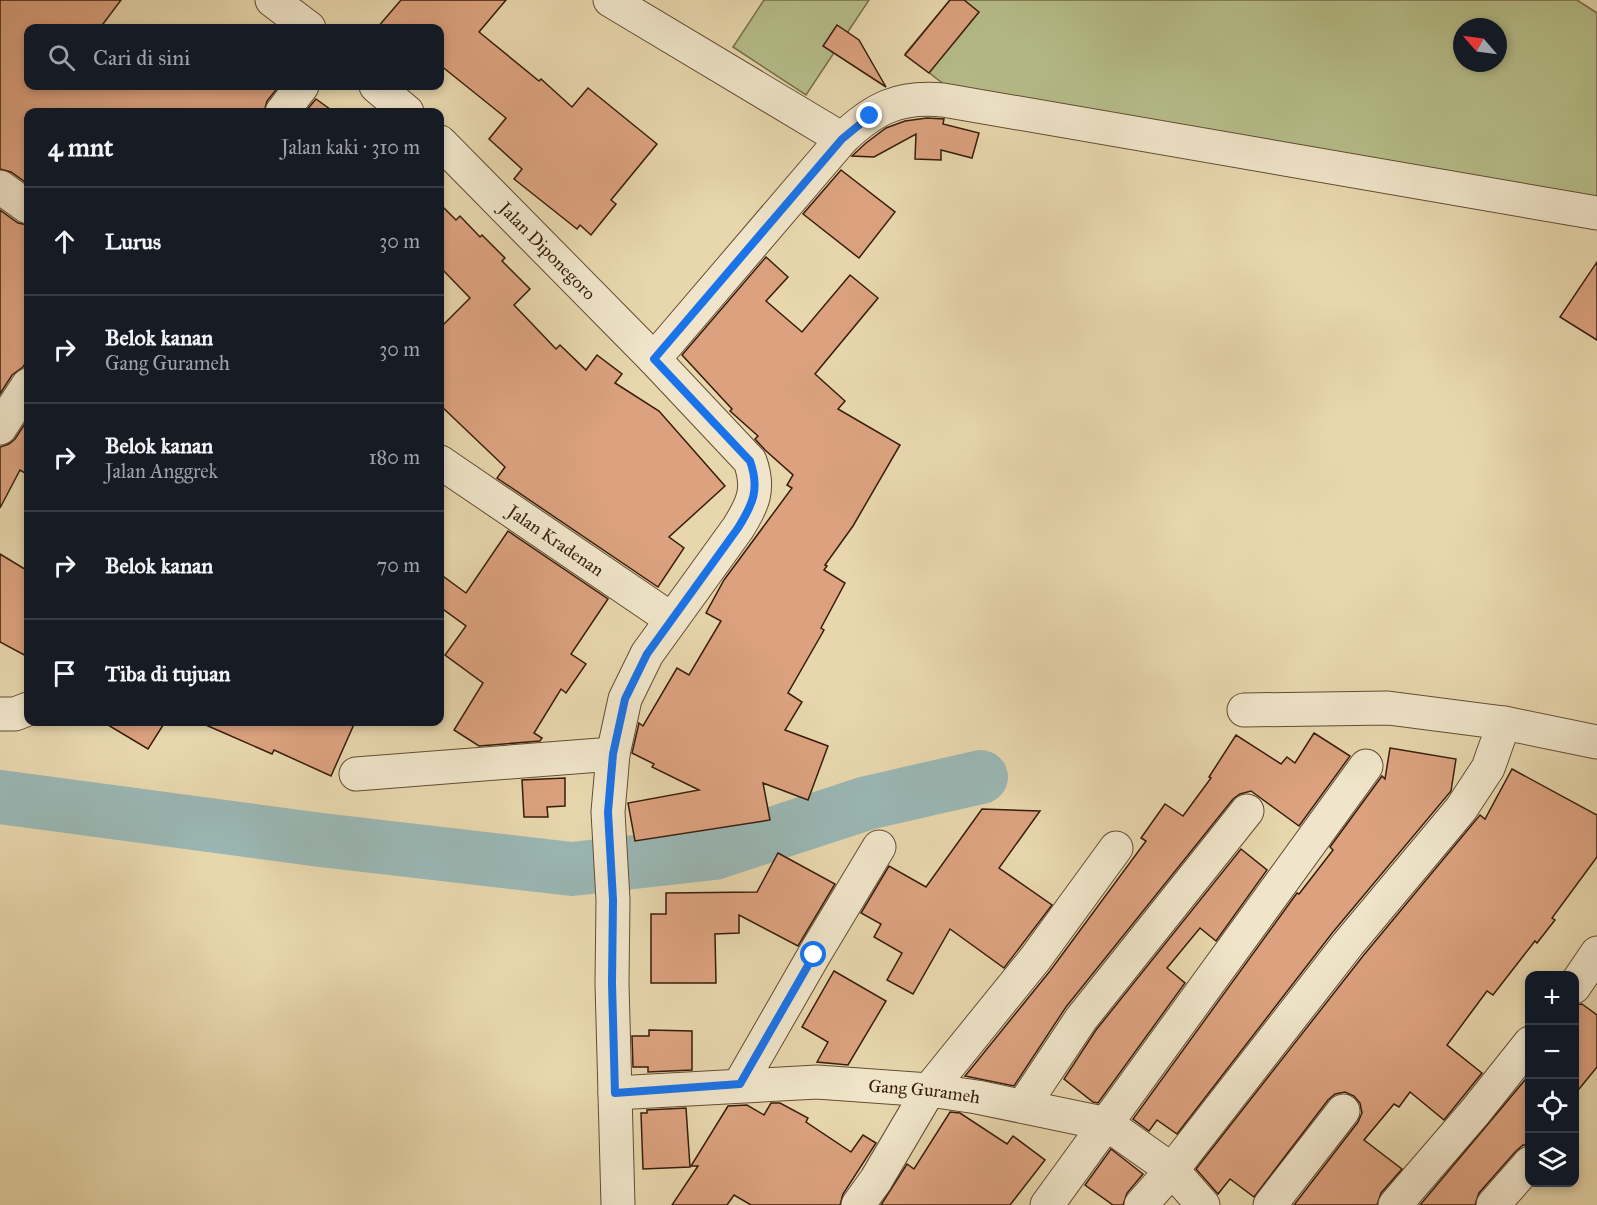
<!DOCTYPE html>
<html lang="id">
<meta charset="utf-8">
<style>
body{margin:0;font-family:"IM FELL Great Primer",serif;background:#20242c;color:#f1f3f6}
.controls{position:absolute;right:18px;bottom:18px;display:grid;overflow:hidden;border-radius:12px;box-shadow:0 3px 9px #0003}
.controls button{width:54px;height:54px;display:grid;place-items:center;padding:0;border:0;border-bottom:2px solid #363941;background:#171b24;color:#f1f3f6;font:30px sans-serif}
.compass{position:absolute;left:1453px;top:18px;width:54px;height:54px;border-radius:50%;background:#171b24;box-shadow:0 3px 9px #0003;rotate:298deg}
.stop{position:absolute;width:18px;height:18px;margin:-14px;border:4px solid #1a73e8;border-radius:50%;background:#fff}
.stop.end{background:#1a73e8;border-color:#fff;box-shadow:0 2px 6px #0008}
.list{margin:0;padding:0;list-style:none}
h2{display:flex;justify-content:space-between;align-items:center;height:78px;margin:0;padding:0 24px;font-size:26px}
h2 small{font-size:20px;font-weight:400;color:#9ea1a6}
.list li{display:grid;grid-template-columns:39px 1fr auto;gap:18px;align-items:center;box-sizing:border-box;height:108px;padding:0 24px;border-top:2px solid #363941}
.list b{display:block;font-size:22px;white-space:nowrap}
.list p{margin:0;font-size:20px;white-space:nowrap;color:#9ea1a6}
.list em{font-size:20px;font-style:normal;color:#9ea1a6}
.icon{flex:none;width:33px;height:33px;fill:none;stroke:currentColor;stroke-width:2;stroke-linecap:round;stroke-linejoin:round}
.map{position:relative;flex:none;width:1597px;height:1205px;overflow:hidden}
.search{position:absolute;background:#171b24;box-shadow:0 3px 9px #0003;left:24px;top:24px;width:420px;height:66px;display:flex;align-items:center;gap:15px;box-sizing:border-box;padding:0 21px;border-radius:12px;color:#9ea1a6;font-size:22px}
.panel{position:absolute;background:#171b24;box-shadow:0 3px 9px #0003;left:24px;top:108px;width:420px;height:618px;border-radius:12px}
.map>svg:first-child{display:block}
.green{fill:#b6be8a;stroke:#766e4a;stroke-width:1.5;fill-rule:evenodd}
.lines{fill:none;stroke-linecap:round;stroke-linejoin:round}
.river{stroke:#9ab7b4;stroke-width:54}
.building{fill:#dca27f;stroke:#371d0b;stroke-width:1.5}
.minor-casing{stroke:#634c34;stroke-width:35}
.minor{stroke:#f0e5ca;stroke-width:33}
.route{stroke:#1a73e8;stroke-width:8}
.labels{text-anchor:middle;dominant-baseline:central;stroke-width:6;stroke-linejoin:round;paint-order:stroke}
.street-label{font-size:18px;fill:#371d0b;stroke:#f0e5ca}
</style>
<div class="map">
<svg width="1597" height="1205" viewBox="0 0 1597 1205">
<rect width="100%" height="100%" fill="#e8d7ad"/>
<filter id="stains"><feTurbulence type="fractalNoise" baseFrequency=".00333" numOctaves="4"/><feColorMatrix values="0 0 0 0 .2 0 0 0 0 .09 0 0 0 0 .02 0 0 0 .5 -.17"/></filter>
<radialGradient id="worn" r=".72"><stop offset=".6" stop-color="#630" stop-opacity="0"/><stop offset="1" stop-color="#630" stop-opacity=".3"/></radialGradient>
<g class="green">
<path d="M764,0H869L806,95L733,47Z"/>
<path d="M950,0H1577L1597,13V199L950,89L905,54ZM1462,27H1498V63H1462Z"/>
</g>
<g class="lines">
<path class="river" d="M0,797L321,840L572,869L714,853L867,803L981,777"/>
</g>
<g class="building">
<path d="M0,0H121L100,28H28V86H279L267,101L264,112H28V184L11,172L0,169Z"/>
<path d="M401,0H506L479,32L539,81L541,79L572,107L588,88L657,144L611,200L616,204L591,235L580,225L577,229L514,179L522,169L489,139L506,118L440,65V28H377Z"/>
<path d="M950,0H964L979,12L929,73L905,55Z"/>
<path d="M837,25L859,40L886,87L823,46Z"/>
<path d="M316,99L334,112H305Z"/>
<path d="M927,118L944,119L943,124L979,133L972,158L941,150V160L915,159L916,134L874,157L852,156L866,143L886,128L905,121Z"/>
<path d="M841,170L895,212L859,258L803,214Z"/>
<path d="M440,204L456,220L460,216L480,237L482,235L505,258L502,261L530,289L514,305L556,349L560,345L586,370L597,355L622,374L615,383L659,411L725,486L669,537L684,548L658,587L497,478L505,467L440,405V328L470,298L440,267Z"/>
<path d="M0,210L18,223L28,225V359L23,367L12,375L0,394Z"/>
<path d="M766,257L788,277L766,301L802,332L850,275L878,298L815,374L845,401L838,409L900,445L853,526L825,565L827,566L824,570L845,583L821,628L824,630L788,693L802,702L785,730L828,746L808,800L763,783L770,820L635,841L628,803L699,790L652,767L654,764L632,753L639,723L643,726L677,668L689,675L721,621L706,613L724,580L792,488L787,485L793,475L765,450L755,439L758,436L730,411L732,409L682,355Z"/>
<path d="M1597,262V340L1560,317Z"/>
<path d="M28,419V475L20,470L0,508V447L9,444L15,439Z"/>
<path d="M508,531L608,599L571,654L586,664L566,693L561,689L534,733L542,738L540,741L479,746L454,730L483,683L445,655L466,626L440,607V574L466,593Z"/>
<path d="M0,554L28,571V657L0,642Z"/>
<path d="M103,722H165L148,749Z"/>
<path d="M199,722H355L331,776L274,750L272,754Z"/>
<path d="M1314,733L1350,756L1299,826L1251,791L1240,794L1233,799L1066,1007L1014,1086L965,1076L1050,971L1146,841L1141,838L1165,804L1183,816L1211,778L1209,777L1236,735L1281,764L1287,757L1295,763Z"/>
<path d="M1390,748L1456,759L1451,791L1333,932L1177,1134L1157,1120L1149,1131L1133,1119L1297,893L1299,894L1333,850L1330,847L1382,776L1385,779Z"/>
<path d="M1512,769L1597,815V857L1552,918L1555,920L1537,943L1535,941L1493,995L1487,991L1447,1045L1482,1073L1444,1120L1410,1092L1399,1107L1394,1104L1364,1140L1402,1169L1381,1193L1377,1205H1294L1358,1122L1362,1113L1360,1103L1354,1096L1345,1092L1335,1094L1328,1100L1254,1197L1230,1179L1218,1194L1196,1169L1363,956L1480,815L1485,819Z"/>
<path d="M565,778V806L547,807L548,817H524L522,780Z"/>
<path d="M982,809L1040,811L999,868L1052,905L1004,968L950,929L913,994L887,980L902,953L874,937L881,924L861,913L889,866L926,887Z"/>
<path d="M1241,849L1267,870L1216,941L1200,928L1167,968L1185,983L1098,1103L1093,1102L1064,1079L1096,1030Z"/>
<path d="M778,853L835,884L798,946L739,915V933L715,934L716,983H651V914H666V893L757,892Z"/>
<path d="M834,971L886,1001L848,1065L817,1062L828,1042L802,1027Z"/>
<path d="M1582,1004L1597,1015V1067L1575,1094V1005Z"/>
<path d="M649,1030L692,1031V1070L648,1072V1067H633L632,1036H649Z"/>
<path d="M1530,1074V1145H1523L1516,1151L1479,1193L1475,1205H1420Z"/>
<path d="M771,1103H780L808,1118L806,1122L851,1152L863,1135L876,1143L843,1194L840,1205H751L734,1195L727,1205H672L698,1166H691L728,1106L747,1105L764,1115Z"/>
<path d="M686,1108L690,1167L643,1169L641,1113H647V1110Z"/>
<path d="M950,1112L960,1113L1007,1144L1013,1136L1045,1160L1010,1205H881L907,1164L914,1169Z"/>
<path d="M1111,1149L1143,1174L1127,1193L1123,1205H1113L1085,1185Z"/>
</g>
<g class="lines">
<g class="minor-casing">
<g id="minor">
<path d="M272,0L309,28"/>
<path d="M610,0L842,139"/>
<path d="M376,86L407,112"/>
<path d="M282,112L302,86"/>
<path id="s1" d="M440,142L654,359L750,461C760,489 753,504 738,528L647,654L625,699L613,754L608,812L613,900L612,983L618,1205"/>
<path d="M0,187L28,207"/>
<path d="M654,359L842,139C874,108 899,96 943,100L1597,213"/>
<path d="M0,428L28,385"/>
<path id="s2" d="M440,462L671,619"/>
<path d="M1244,710L1388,708L1504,723L1597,742"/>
<path d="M0,714H15L28,709"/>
<path d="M356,774L613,754"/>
<path d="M1574,987L1597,953"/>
<path d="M740,1084L814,955L879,847"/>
<path id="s3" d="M615,1093L817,1082L929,1090L977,1097L1107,1124L1172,1170L1203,1205"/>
<path d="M1023,1106L1081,1019L1247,811"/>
<path d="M858,1205L876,1180L929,1090L1035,959L1116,848"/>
<path d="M1047,1205L1366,766"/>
<path d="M1141,1205L1172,1170L1348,944L1461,809L1488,768L1504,723"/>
<path d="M1270,1205L1343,1111"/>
<path d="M1395,1205L1475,1112L1530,1043"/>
<path d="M1493,1205L1530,1163"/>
</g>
</g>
<use href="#minor" class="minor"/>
</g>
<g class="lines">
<path class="route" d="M814,955L740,1084L615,1093L612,983L613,900L608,812L613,754L625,699L647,654L738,528C753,504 760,489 750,461L654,359L842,139L870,116"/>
</g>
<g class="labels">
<g class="street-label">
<text stroke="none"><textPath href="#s1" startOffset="153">Jalan Diponegoro</textPath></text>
<text stroke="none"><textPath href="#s2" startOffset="140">Jalan Kradenan</textPath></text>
<text stroke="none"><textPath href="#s3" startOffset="310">Gang Gurameh</textPath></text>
</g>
</g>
<rect width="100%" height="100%" filter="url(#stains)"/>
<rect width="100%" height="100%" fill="url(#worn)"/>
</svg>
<div class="controls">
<button>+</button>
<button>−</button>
<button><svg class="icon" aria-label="locate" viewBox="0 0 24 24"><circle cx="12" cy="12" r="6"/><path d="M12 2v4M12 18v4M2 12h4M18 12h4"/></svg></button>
<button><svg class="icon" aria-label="layers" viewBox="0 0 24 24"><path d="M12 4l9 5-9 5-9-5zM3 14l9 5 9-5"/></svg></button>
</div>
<svg class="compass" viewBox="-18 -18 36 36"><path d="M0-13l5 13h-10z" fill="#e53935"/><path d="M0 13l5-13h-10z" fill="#9ea1a6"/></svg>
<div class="stop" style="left:814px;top:955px"></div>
<div class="stop end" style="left:870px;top:116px"></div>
<div class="search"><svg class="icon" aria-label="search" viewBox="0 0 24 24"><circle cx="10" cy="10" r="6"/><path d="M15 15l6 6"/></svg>Cari di sini</div>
<section class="panel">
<h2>4 mnt<small>Jalan kaki · 310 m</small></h2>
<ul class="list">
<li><svg class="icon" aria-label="ahead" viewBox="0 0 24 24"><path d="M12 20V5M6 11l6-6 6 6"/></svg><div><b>Lurus</b></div><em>30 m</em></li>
<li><svg class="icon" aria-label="right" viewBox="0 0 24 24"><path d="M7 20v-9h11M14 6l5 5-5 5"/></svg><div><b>Belok kanan</b><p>Gang Gurameh</p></div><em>30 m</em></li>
<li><svg class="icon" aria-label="right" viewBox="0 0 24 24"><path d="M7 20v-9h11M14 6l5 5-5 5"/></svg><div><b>Belok kanan</b><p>Jalan Anggrek</p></div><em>180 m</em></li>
<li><svg class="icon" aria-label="right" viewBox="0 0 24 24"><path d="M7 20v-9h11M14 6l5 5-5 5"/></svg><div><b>Belok kanan</b></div><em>70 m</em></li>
<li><svg class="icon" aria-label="arrive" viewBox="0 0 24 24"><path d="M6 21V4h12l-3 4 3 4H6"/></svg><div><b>Tiba di tujuan</b></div></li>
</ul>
</section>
</div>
